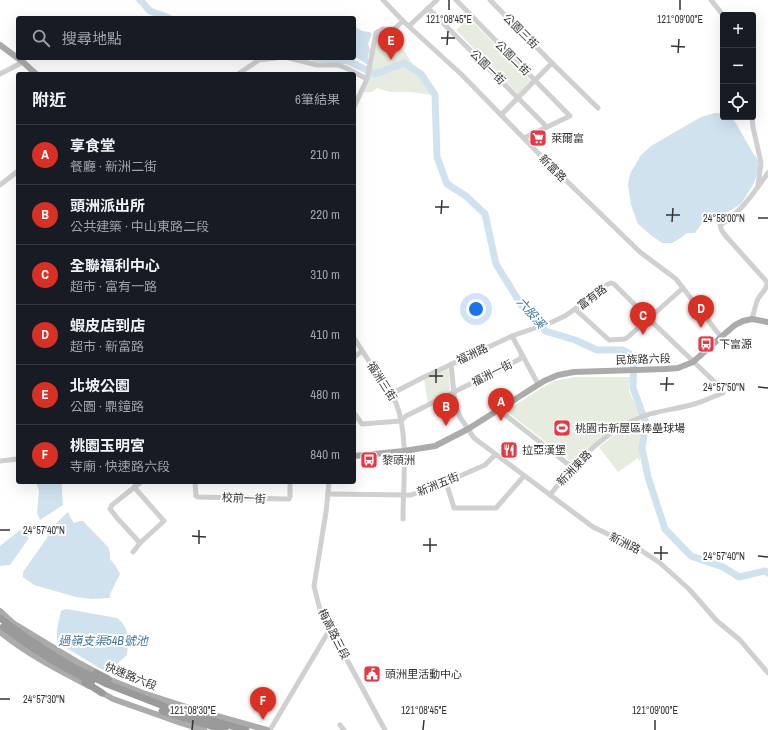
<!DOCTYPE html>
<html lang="zh-TW">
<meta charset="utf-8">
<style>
body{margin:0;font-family:"Archivo Narrow","Noto Sans TC",sans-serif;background:#20242c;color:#f1f3f6}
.controls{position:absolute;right:12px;top:12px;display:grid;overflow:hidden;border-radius:4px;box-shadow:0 4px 16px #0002}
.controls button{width:36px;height:36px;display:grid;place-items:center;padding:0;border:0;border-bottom:1px solid #363941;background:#171b24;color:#f1f3f6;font:20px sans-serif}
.you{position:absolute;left:476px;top:309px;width:14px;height:14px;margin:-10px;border:3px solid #fff;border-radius:50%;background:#1a73e8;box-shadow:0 0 0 6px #1a73e833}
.badge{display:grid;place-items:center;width:26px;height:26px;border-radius:50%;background:#d93025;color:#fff;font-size:13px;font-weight:700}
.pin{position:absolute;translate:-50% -33px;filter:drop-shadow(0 1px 2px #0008)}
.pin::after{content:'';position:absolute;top:21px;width:14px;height:12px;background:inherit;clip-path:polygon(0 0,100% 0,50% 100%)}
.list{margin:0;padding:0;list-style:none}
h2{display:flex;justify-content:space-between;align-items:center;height:52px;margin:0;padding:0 16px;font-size:17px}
h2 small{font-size:13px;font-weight:400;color:#9ea1a6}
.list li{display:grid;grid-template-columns:26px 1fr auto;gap:12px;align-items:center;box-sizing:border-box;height:60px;padding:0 16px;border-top:1px solid #363941}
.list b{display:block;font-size:15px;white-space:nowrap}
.list p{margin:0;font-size:13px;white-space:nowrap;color:#9ea1a6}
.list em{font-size:13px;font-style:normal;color:#9ea1a6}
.icon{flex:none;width:22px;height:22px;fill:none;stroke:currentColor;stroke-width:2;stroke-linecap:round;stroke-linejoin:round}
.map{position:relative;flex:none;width:768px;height:730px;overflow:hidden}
.search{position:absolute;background:#171b24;box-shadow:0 4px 16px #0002;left:16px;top:16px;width:340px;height:44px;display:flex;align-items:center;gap:10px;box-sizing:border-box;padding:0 14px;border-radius:4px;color:#9ea1a6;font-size:15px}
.panel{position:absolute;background:#171b24;box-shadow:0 4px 16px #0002;left:16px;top:72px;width:340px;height:412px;border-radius:4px}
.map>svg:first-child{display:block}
.green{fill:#e6ecdf}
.water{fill:#cfe2ee}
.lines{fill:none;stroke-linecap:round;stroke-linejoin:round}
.river{stroke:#cfe2ee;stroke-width:7}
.minor{stroke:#d0d0d0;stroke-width:5}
.major{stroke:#ababab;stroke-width:6}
.highway{stroke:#9a9a9a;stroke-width:7}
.ticks{fill:none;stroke:#333;stroke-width:1.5}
.labels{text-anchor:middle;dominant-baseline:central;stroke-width:4;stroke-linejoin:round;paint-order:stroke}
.street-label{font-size:11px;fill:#333;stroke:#fff}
.poi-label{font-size:11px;fill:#333;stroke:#fff;text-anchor:start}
.water-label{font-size:12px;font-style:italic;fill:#3f7597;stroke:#fff}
.ticks-label{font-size:10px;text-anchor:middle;fill:#333;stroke:#fff;stroke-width:4;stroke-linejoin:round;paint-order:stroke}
</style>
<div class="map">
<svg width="768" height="730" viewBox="0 0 768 730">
<rect width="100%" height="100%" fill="#fff"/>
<g class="green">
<path d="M469,18L531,81L518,94L456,30Z"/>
<path d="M383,32L397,33V39L432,95L411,92H390L377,88L372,92H364L369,80L377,35Z"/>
<path d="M447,369L449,371L450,391L428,404L424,379Z"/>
<path d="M575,377H630L629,391L640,414L624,423L603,437L573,463L506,411L537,391L554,381Z"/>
<path d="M643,420L645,427L640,460L639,461L638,458L618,472L599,447L616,434Z"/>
</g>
<g class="water">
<path d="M354,26L362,31L370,32L372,34L368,44L370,50L368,56V65L354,56Z"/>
<path d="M715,113H723V117H732L734,120L753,153L758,160L759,169L753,185L741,204L726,213L702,223L695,233H687L679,239L672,243H662L652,236L638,224L631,205L628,185L630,174L641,155L651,146L701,117Z"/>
<path d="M36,482H62V492L63,505L40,520L37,513L39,491Z"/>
<path d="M68,512L72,520L74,523L80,521H83L108,547L110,553V559L115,565L120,574L110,594V598L91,599L76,597L34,585L23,577V572L47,538L48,531Z"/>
<path d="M20,530L29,538L10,565L0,566V546Z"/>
<path d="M66,609L72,610L117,618C130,628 129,640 127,655L112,668L103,670L58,643C55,632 59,621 61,611Z"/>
</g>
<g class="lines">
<g class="river">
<path d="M140,0L150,11L169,18"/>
<path d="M315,58L348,61L375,74L404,63L421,74L435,95L437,157L447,184L466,196L485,214L496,264L522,306L545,331L575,340L597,350H622L630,354L634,361L633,388L646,423L642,448L648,477L665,529L691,556L723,567L739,577L765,571L768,573"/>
</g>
<g class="minor">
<path d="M383,0L403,21L461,74L548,163L640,252L676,279L721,337"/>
<path d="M456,0L570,116L524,138"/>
<path d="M490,0L552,63L598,108"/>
<path d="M711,0L723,15"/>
<path d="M428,8L547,127"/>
<path d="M409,26L437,0"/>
<path d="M289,58L317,65H338L346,68L367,79"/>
<path d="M0,74L23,62"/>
<path d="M238,74L259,60L276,58"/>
<path d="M354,107L367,79L376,33L383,29L393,30L403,21"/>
<path d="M501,115L552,63"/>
<path d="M752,117L753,127L761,163L758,185"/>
<path d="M0,185L18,171"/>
<path d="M575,309L609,340L625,339L628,337L683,288"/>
<path d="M752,319C754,313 755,305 758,299C761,293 768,289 767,282L724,234L721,229L720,225C742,212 753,193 768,173"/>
<path d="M512,336L538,384"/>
<path d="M354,338L396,403C409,435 403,484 403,519"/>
<path d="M354,357L362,351"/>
<path d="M451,364L455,404L460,417L474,438L593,527L639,549L660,563L689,589L717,621L740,640L768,673"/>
<path d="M391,394L422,378L512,336L552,322L565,316L575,309L608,284L611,283L614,284L649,319L720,387L723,393C712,397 702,402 691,405C675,409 658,411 643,416C605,431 574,463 550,495"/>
<path d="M499,410L573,468"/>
<path d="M354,413L362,424L401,421L406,416L520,359L522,355"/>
<path d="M0,461L18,459"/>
<path d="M195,482L196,496L198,497L286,499H289L290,497V482"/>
<path d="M329,482L326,512L314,586L320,610L385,730"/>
<path d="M446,482L454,508H496L524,476"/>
<path d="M328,494L411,495L446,482L485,465L495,455"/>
<path d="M140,543L118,519L110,509L112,505L141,482"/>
<path d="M133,552L140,543L164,521L134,487"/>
<path d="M340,725L344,730"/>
<path d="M270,730L330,629"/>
</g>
<g class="major">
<path d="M0,45L23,62L36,74"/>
<path d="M354,456L404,451L435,446L468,429L544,381L558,375L574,372L665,369L678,368L693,362L721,337L735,325L743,321L752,319L768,322"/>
<path d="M0,611L13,623L79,663L108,679L143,693L199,711L267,730"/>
<path d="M0,632C27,654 58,670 89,686"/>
<path d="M99,691L113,699L181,723L204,730"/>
</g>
<g class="highway">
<path d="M0,618L24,636L44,649L77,669L107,684L174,710L246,730"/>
<path d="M3,627C31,648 60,667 92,681"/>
<path d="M96,673L108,679"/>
<path d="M85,682L102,693"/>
<path d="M162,711L207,725L225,730"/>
</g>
</g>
<path class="ticks" d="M449,10V0M680,10V0M441,38H455M447,45L448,31M671,46L685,47M678,53L679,39M435,207H449M441,214L442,200M666,215H680M758,218H768M672,222L673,208M429,376H443M436,383V369M660,384H674M758,387L768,388M666,391L667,377M0,530H10M192,536L206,537M199,544V530M423,545H437M430,552V538M654,553H668M758,556L768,557M661,560V546M0,699H10M192,730L193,720M423,730L424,720M655,730V720"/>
<defs>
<g id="supermarket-square" transform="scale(0.9)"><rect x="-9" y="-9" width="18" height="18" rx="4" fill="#e63946" stroke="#fff"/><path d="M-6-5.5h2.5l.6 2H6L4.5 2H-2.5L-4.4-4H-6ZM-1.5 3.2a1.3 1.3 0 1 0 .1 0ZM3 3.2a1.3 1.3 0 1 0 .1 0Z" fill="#fff"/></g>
<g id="bus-square" transform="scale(0.9)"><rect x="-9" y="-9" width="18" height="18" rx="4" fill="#e63946" stroke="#fff"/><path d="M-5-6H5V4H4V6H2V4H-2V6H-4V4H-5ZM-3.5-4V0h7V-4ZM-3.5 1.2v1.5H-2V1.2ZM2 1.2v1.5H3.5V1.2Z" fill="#fff"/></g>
<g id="stadium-square" transform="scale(0.9)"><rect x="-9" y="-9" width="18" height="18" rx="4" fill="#e63946" stroke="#fff"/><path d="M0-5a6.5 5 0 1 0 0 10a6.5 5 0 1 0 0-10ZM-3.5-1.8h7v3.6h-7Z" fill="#fff"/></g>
<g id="restaurant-square" transform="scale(0.9)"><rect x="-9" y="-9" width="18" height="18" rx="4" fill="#e63946" stroke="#fff"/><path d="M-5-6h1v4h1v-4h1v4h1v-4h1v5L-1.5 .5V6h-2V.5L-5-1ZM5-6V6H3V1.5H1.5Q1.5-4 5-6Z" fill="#fff"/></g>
<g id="civic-square" transform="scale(0.9)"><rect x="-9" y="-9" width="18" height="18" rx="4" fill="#e63946" stroke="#fff"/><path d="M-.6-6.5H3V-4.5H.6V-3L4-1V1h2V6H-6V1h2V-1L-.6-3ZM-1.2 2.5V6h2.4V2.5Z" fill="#fff"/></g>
</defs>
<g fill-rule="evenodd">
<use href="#supermarket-square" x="538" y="138"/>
<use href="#bus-square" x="706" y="344"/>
<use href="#stadium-square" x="562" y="428"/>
<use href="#restaurant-square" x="509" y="450"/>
<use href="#bus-square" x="369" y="460"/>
<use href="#civic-square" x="372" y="674"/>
</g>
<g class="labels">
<g class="street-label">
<text transform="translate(521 31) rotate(45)">公園三街</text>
<text transform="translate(513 58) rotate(45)">公園二街</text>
<text transform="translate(488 67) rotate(45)">公園一街</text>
<text transform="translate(553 168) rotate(45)">新富路</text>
<text transform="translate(592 297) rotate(-37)">富有路</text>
<text transform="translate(472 354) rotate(-25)">福洲路</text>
<text transform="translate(643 359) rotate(-2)">民族路六段</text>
<text transform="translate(492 373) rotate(-27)">福洲一街</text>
<text transform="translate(382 381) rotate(57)">福洲三街</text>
<text transform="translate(574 468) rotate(-46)">新洲東路</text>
<text transform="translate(438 484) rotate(-22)">新洲五街</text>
<text transform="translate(244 498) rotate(2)">校前一街</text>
<text transform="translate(625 543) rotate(26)">新洲路</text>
<text transform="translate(334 634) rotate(63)">梅高路三段</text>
<text transform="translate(131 676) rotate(22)">快速路六段</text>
</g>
<g class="poi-label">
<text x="551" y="138">萊爾富</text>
<text x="719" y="344">下富源</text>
<text x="575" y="428">桃園市新屋區棒壘球場</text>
<text x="522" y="450">拉亞漢堡</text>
<text x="382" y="460">黎頭洲</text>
<text x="385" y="674">頭洲里活動中心</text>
</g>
<g class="water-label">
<text transform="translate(531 313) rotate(49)">六股溪</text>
<text x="103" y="641">過嶺支渠54B號池</text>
</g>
</g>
<g class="ticks-label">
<text x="449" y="23">121°08'45"E</text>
<text x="680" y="23">121°09'00"E</text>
<text x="724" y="222">24°58'00"N</text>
<text x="724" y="391">24°57'50"N</text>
<text x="44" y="534">24°57'40"N</text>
<text x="724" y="560">24°57'40"N</text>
<text x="44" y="703">24°57'30"N</text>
<text x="193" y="714">121°08'30"E</text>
<text x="424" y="714">121°08'45"E</text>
<text x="655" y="714">121°09'00"E</text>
</g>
</svg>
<div class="controls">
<button>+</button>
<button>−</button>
<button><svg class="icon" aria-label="locate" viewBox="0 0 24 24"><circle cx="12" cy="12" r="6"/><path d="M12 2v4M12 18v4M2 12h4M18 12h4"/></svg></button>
</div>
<div class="you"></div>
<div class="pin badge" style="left:501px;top:421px">A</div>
<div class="pin badge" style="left:446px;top:426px">B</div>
<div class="pin badge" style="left:643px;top:335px">C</div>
<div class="pin badge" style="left:701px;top:328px">D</div>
<div class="pin badge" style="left:391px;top:60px">E</div>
<div class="pin badge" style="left:263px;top:720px">F</div>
<div class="search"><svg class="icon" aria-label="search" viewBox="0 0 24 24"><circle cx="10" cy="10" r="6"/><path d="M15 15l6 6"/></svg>搜尋地點</div>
<section class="panel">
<h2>附近<small>6筆結果</small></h2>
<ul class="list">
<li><span class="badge">A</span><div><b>享食堂</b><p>餐廳 · 新洲二街</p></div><em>210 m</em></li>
<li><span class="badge">B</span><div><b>頭洲派出所</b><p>公共建築 · 中山東路二段</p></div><em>220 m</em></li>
<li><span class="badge">C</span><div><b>全聯福利中心</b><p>超市 · 富有一路</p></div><em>310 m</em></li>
<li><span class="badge">D</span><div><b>蝦皮店到店</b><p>超市 · 新富路</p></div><em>410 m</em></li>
<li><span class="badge">E</span><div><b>北坡公園</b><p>公園 · 鼎鐘路</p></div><em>480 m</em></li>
<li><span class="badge">F</span><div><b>桃園玉明宮</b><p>寺廟 · 快速路六段</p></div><em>840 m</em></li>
</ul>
</section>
</div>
